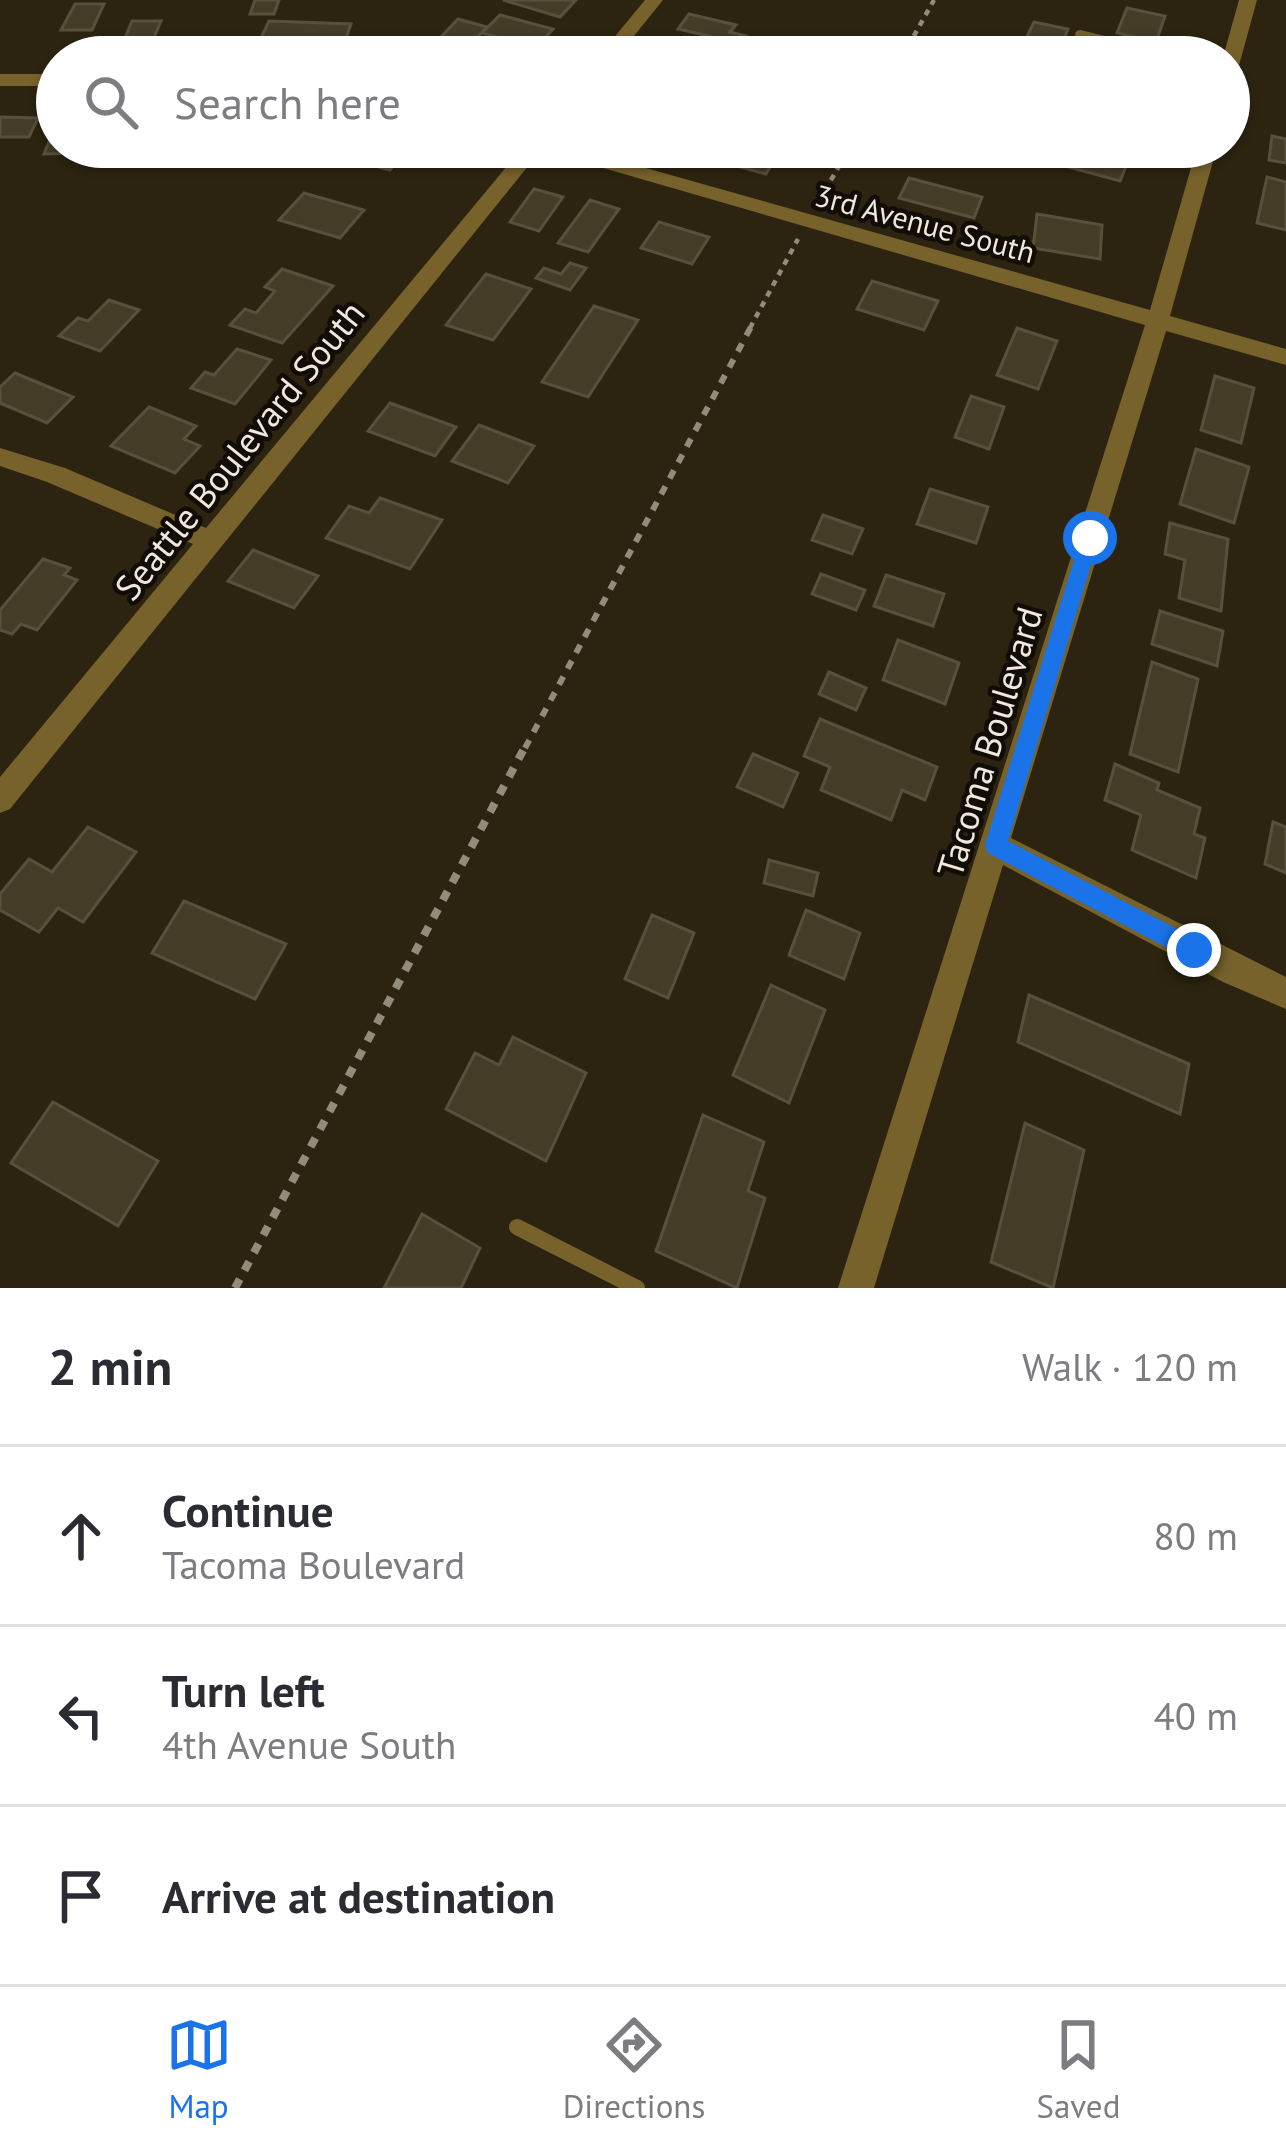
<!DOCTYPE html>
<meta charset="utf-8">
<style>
body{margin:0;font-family:"PT Sans",sans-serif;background:#f7f7f7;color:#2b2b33}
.stop{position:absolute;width:36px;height:36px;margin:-27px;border:9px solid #1a73e8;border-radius:50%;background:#fff}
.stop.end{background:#1a73e8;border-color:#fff;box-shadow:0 3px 12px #0008}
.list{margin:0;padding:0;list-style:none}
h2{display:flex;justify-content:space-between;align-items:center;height:156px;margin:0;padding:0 48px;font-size:51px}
h2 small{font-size:39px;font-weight:400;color:#7c7c81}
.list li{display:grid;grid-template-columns:78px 1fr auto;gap:36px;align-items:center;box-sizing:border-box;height:180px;padding:0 48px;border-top:3px solid #e1e1e2}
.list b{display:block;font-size:45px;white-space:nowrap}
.list p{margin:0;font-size:39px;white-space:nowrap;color:#7c7c81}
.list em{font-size:39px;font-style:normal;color:#7c7c81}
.icon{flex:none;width:66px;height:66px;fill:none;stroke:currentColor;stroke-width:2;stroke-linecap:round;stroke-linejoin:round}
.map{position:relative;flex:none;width:1286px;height:1288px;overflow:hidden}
.search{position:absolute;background:#fff;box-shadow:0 3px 9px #0004;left:36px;right:36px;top:36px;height:132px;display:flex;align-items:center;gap:30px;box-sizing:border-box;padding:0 42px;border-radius:66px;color:#7c7c81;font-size:45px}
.sheet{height:696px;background:#fff}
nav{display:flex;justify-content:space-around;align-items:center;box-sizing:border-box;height:168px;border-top:3px solid #e1e1e2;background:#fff;font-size:33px;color:#7c7c81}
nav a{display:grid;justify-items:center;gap:6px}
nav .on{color:#1a73e8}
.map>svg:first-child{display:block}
.building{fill:#443c27;stroke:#58503b;stroke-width:3}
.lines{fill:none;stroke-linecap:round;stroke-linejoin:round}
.path-far2{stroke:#928c7c;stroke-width:4.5;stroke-dasharray:6 6;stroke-linecap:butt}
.path-far1{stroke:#928c7c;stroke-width:6;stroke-dasharray:9 9;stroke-linecap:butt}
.path{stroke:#928c7c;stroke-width:8;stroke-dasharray:10 10;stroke-linecap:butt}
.service-far1{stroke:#77622c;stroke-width:10}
.service{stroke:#77622c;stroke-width:16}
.minor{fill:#77622c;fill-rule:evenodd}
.route{fill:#1a73e8}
.labels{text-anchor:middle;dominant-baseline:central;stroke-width:9;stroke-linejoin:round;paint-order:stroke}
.far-street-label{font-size:30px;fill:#eee9dc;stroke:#110d06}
.street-label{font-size:36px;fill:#eee9dc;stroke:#110d06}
</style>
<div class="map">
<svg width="1286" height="1288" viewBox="0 0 1286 1288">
<rect width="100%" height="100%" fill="#2c2410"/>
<g class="building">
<path d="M255,0H279L274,14H250Z"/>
<path d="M503,0H576L560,17Z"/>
<path d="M75,4H104L92,30H61Z"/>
<path d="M1127,8L1165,16L1156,42L1117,33Z"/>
<path d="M689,14L736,25L730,32L746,36L735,52L703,45L709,36L678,29Z"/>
<path d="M500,15L553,29L535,48L482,33Z"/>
<path d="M458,19L487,27L469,46L440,38Z"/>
<path d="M132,21H161L150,47L121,48Z"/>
<path d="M269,21L351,24L345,41L261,38Z"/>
<path d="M1034,22L1068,29L1057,56L1022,47Z"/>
<path d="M0,117L38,118L29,137H0Z"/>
<path d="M57,123V147H89L86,153L44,154Z"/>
<path d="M1272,136L1286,139V163L1269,160Z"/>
<path d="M131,147H166L159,161L125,159Z"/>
<path d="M271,147H399L407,149L390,170L307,148L298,159L268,150Z"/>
<path d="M710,147H771L780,150L766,174L704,157Z"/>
<path d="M1068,147H1092L1130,157L1120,181L1061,165Z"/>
<path d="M1267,177L1286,182V230L1257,223Z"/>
<path d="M909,178L982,197L974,218L899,198Z"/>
<path d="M534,189L563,197L539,231L510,222Z"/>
<path d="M304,193L364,210L340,238L279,220Z"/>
<path d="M590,200L619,209L588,252L558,243Z"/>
<path d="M1037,214L1102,225L1100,259L1033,248Z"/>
<path d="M659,222L709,237L692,264L641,248Z"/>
<path d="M570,263L586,268L570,290L536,278L544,268L561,274Z"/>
<path d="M282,269L333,286L282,343L230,325L245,309L256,313L275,291L265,287Z"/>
<path d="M486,274L531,289L493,340L446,325Z"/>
<path d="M872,281L938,301L924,330L857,309Z"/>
<path d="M109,300L139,310L100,351L59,336L78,318L88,321Z"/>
<path d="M594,306L638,320L588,397L542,382Z"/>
<path d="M1017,328L1057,341L1038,389L997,375Z"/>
<path d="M237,349L271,360L235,404L191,388L205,372L214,375Z"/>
<path d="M15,373L73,397L47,423L0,403V387Z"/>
<path d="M1215,376L1254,388L1241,443L1201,430Z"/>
<path d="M971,396L1004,407L989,449L955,437Z"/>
<path d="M390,403L456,427L435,456L368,431Z"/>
<path d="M149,407L196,426L184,439L200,446L175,473L111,446Z"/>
<path d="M479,425L534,446L508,483L452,461Z"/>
<path d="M1196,449L1249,467L1234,523L1180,504Z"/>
<path d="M930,489L988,507L976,543L917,524Z"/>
<path d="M380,498L442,520L410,569L326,538L349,506L369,513Z"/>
<path d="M823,515L863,529L852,554L812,540Z"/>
<path d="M1170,523L1228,539L1221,611L1179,598L1185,560L1165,554Z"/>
<path d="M253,550L318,576L294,608L228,581Z"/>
<path d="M43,559L70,568L64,575L77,580L37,630L21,624L12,634L0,630V610Z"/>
<path d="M821,574L865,590L856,610L812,594Z"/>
<path d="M886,575L944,594L933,626L874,606Z"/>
<path d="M1160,611L1223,631L1217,666L1152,644Z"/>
<path d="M898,640L959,663L945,704L883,680Z"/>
<path d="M1152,662L1198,679L1178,772L1130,754Z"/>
<path d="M829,672L866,688L856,710L819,694Z"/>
<path d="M820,719L937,767L925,800L902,790L891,820L821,790L830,767L804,756Z"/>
<path d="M753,754L798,773L783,807L737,787Z"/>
<path d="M1115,764L1159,783L1157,790L1200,808L1194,834L1205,838L1196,878L1132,850L1141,815L1105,800Z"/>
<path d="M1273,822L1286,827V873L1265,864Z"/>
<path d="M88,827L136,852L83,922L58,908L39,932L0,910V894L29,859L52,872Z"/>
<path d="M769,860L818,873L813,896L764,883Z"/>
<path d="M184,901L286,944L255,999L152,953Z"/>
<path d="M806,910L860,933L844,979L789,955Z"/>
<path d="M652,915L694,933L668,998L625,979Z"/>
<path d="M771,985L825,1010L789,1103L733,1075Z"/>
<path d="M1029,995L1189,1064L1180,1114L1018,1042Z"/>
<path d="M513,1037L586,1073L546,1161L446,1109L475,1053L499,1065Z"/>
<path d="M53,1102L158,1161L118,1226L11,1163Z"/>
<path d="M703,1115L764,1142L748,1191L765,1198L737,1288L656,1251Z"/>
<path d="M1025,1123L1084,1150L1053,1288L991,1262Z"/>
<path d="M422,1214L480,1248L461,1288H384Z"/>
</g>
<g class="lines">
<g class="path-far2">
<path d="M902,57L934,0"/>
<path d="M819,201L850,147"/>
<path d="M750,328L798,239"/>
</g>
<path class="path-far1" d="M525,748L752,325"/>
<path class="path" d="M235,1288L526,745"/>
<g class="service-far1">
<path d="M1080,35L1171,57"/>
<path d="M1158,147L1204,158"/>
</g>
<path class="service" d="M517,1227L637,1288"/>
<g class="minor">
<path d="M645,0H663L617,57H598Z"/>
<path d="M1239,0H1257L1238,69L1229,74V57H1223Z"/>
<rect x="0" y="74" width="57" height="12"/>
<path d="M523,147H571L1150,310L1197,147H1217L1170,316L1286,349V365L1166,331L1011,838L1286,977V1009L1223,982L1003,865L874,1288H838L1145,325L541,150L10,809L0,813V777L193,544L47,482L0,466V448L65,468L206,528Z"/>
</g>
</g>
<path class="route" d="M1090,531L1099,538L1008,841L1202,942L1206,950L1194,962L988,853L985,845L1081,538Z"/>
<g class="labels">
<g class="far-street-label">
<text transform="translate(925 223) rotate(15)">3rd Avenue South</text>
</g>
<g class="street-label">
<text transform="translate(239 450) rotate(-51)">Seattle Boulevard South</text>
<text transform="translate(989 742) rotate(-73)">Tacoma Boulevard</text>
</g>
</g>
</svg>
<div class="stop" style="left:1090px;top:538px"></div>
<div class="stop end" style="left:1194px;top:950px"></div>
<div class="search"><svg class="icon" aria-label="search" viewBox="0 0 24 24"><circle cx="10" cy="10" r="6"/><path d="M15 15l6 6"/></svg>Search here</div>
</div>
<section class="sheet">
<h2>2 min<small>Walk · 120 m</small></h2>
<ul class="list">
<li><svg class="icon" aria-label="ahead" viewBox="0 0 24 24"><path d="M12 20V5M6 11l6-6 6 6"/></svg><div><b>Continue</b><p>Tacoma Boulevard</p></div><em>80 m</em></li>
<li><svg class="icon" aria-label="left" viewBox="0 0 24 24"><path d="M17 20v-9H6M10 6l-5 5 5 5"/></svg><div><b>Turn left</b><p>4th Avenue South</p></div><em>40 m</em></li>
<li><svg class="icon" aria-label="arrive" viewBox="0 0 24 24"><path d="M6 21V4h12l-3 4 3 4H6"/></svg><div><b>Arrive at destination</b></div></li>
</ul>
</section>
<nav>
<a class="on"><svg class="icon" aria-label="map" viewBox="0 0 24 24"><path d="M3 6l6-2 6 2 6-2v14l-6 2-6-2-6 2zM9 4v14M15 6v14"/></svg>Map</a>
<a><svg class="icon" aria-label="directions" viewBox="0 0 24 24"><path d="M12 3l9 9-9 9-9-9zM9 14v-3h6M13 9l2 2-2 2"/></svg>Directions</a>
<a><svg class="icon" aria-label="saved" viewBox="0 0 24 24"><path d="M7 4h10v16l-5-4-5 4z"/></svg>Saved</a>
</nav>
